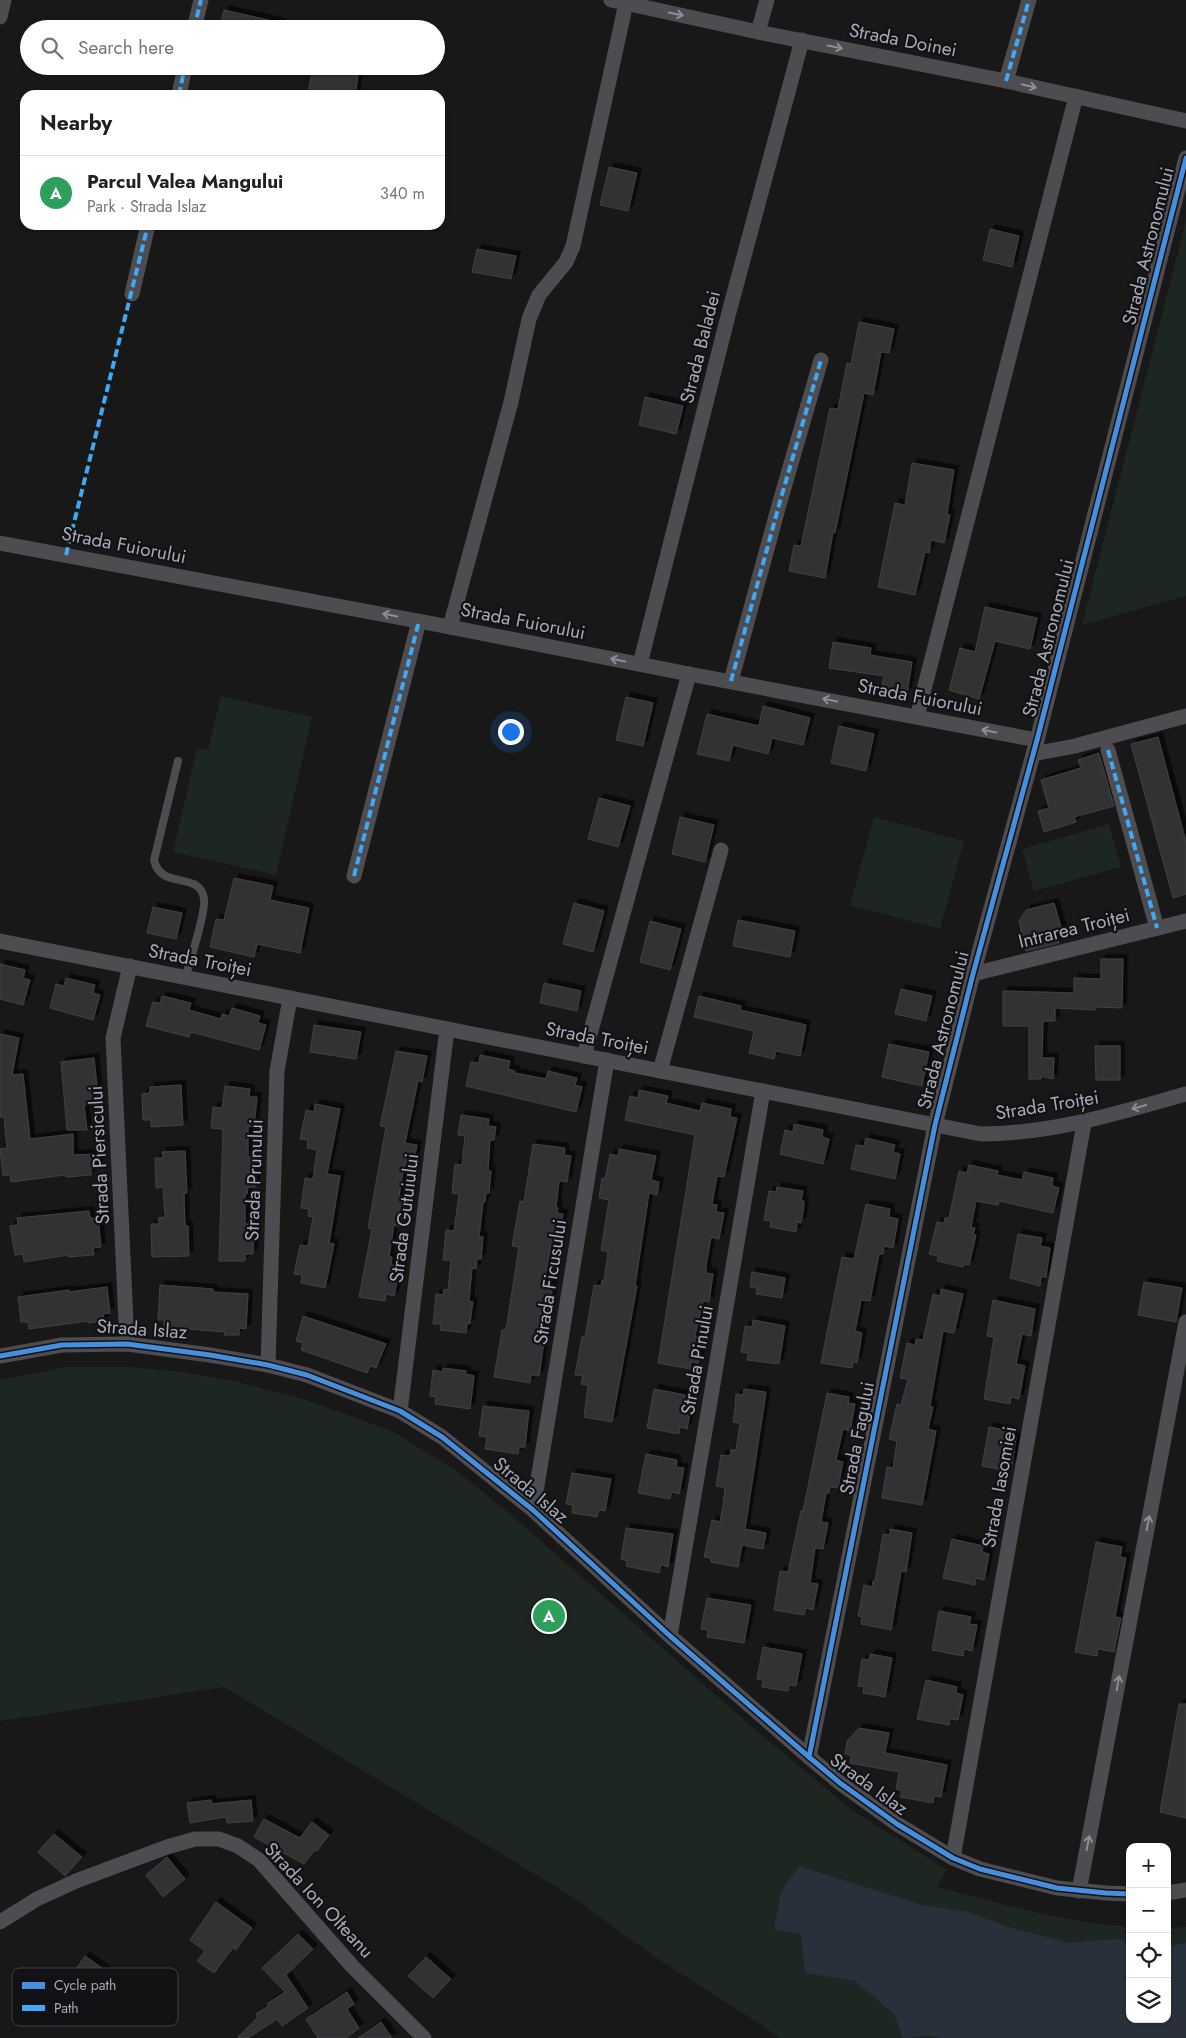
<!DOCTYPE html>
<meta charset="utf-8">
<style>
body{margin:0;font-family:Jost,sans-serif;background:#f2f2f2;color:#202124}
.controls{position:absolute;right:15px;bottom:15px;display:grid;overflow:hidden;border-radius:10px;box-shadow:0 1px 4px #0004}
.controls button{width:45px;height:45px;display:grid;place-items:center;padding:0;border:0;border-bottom:1px solid #e0e0e0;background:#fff;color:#202124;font:25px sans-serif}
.you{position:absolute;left:510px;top:731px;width:18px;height:18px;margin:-12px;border:4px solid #fff;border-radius:50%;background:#1a73e8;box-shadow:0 0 0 8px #1a73e833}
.badge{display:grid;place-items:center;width:32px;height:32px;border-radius:50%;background:#111827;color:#fff;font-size:16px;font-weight:700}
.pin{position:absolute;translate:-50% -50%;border:2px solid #fff;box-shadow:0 1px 5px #0006}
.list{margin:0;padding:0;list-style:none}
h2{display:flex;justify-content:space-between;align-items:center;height:65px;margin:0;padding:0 20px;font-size:21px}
h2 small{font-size:16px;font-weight:400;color:#757577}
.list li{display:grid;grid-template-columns:32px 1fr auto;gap:15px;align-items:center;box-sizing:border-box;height:75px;padding:0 20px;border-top:1px solid #e0e0e0}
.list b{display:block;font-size:19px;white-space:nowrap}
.list p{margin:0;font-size:16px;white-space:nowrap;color:#757577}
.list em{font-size:16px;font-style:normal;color:#757577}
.icon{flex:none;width:28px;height:28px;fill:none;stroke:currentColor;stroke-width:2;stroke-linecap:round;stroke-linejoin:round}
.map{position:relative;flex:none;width:1186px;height:2038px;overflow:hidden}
.search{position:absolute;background:#fff;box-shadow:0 1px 4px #0004;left:20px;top:20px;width:425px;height:55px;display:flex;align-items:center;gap:12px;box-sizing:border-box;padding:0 18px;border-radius:28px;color:#757577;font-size:19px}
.panel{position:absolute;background:#fff;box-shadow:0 1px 4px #0004;left:20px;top:90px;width:425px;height:140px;border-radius:15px}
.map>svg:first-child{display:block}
.green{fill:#1e2621}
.water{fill:#2a303b}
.building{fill:#333334;stroke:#414044;filter:url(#shadow)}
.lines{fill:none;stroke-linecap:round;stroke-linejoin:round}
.lane{stroke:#4c4c51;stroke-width:8}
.street{stroke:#4c4c51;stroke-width:15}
.quiet{stroke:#3fa9f5;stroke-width:4;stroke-dasharray:8 4;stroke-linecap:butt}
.cycleway-casing{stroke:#121214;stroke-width:8}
.cycleway{stroke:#468fdf;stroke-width:5}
.oneway{stroke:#8c8e9a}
.labels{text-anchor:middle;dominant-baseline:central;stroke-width:4.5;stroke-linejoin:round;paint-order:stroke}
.street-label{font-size:19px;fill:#a8aaba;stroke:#121214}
.key{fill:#121214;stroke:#3f4046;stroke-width:1}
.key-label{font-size:14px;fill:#a8aaba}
</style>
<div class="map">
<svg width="1186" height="2038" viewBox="0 0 1186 2038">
<defs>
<filter id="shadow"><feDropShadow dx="4.5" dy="-4.5" stdDeviation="0" flood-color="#0009"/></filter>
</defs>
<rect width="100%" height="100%" fill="#181818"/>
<g class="green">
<path d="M1186,221V596L1082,625Z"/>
<path d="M221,696L312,717L276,875L173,852L197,748L208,750Z"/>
<path d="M874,817L964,841L940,929L850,905Z"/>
<path d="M1109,824L1121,867L1034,891L1022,849Z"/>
<path d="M67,1367H130L183,1372L238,1382L306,1400L392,1431L455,1470L502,1507L758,1732L852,1810L947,1870L937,1887C1000,1903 1064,1923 1130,1927V2019H1167V1928L1186,1927V2038H779L763,2026L658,1959L568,1894L224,1687L0,1721V1380Z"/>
</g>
<path class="water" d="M799,1866L922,1905L965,1911L1011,1928L1070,1943L1116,1939L1130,1942V2019H1167V1947L1186,1943V2038H941C926,2033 918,2038 903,2038L894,2014L855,1981L805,1973L801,1934L774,1929L781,1892Z"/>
<g class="building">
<path d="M224,10L281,23V29H219Z"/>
<path d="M313,67L358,76L355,95H319L308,93Z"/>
<path d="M609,167L637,173L628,211L600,205Z"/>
<path d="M990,229L1019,236L1012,267L983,260Z"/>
<path d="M477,249L516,256L511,279L472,272Z"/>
<path d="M859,322L894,329L889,353L881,352L873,395L864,393L835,533L833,532L825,578L789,571L794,545L801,546L830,408L838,409L847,363L851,364Z"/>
<path d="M645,397L683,406L676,434L639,425Z"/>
<path d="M912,463L954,470L947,514L950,515L944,543L931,540L929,553L925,552L915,595L878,587L895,503L905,505Z"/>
<path d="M985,607L1037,618L1030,649L995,641L979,699L949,690L960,648L975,652Z"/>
<path d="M833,642L871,648L870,655L912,662L907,693L881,689L884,676L829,668Z"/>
<path d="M626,697L653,703L643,746L616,740Z"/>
<path d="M763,706L810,718L803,745L772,738L768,754L733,745L729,761L697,754L707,714L759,726Z"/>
<path d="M839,726L874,734L866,771L831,763Z"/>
<path d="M1158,737L1186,842V894L1173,898L1131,744Z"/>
<path d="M1099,753L1114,806L1074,817L1076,822L1044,832L1038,811L1049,808L1041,780L1081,768L1078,760Z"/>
<path d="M599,798L630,806L618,847L588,839Z"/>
<path d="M680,817L714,825L705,862L672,854Z"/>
<path d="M234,878L273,886L270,900L309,908L300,953L257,944L254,957L210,947L216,919L224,920Z"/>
<path d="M574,903L604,911L593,952L563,944Z"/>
<path d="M1054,903L1062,931L1057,933L1059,943L1026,951L1019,921L1026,910Z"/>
<path d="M153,907L182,913L176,939L147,933Z"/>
<path d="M738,920L795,931L790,957L733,946Z"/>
<path d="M650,921L681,929L670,970L640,962Z"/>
<path d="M1101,959H1123L1122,1008L1095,1007V1010L1055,1008V1021H1043L1042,1058H1054L1053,1079L1041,1076V1079H1029V1026H1003V991L1074,993V978L1101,979Z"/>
<path d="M0,964L25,970L23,978L30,980L23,1005L0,999Z"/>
<path d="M66,978L95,985L93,993L100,995L93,1020L50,1008L56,984L64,986Z"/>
<path d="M544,983L581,991L577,1011L540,1003Z"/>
<path d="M901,989L932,996L926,1021L895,1014Z"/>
<path d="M162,996L191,1003L189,1010L221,1019L222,1014L229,1016L232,1008L260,1016L258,1023L266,1025L259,1050L191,1032L189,1037L146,1026L153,1002L160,1003Z"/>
<path d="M699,996L741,1006L740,1010L806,1025L800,1056L776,1051L774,1059L749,1053L754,1031L694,1017Z"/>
<path d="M314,1025L361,1032L356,1059L310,1052Z"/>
<path d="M0,1034L19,1038L12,1075L23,1074L30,1139L73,1134V1155L97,1154L98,1167L91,1168V1175L66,1177L65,1175L11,1182L10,1175L3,1176L0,1149L7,1148L4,1117H0Z"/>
<path d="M889,1044L929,1052L922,1086L882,1077Z"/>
<path d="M1095,1046H1120V1080H1096Z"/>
<path d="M396,1051L427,1056L422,1082L418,1081L405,1143L417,1145L414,1160L407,1159L405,1166H404L399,1196L407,1197L402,1227L394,1225L389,1257H392L391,1265L399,1266L397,1281L394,1296L386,1294L385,1301L359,1297L372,1229L368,1228L386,1127L380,1126Z"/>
<path d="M480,1055L510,1061L508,1069L515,1071V1073L546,1079L548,1071L577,1078L575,1085L582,1087L576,1112L466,1086L471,1062L479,1063Z"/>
<path d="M94,1058L99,1104L84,1105L87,1130H67L61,1062Z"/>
<path d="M181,1085L183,1125L151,1127V1120H143L142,1094L150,1093V1087Z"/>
<path d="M225,1086L250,1089L249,1097H257L254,1127L248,1126V1157H256L255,1187H248L247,1194H245V1224H254L253,1254H245V1261H219L223,1129L211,1128L213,1107L222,1108Z"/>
<path d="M639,1090L668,1096L666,1103L700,1111L702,1103L731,1109L730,1117L737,1118L724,1177L717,1176L712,1204L717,1205L716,1212L724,1213L719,1239L711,1237L706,1266V1273L713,1274L709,1302L703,1301L695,1336L703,1338L698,1363L691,1362L690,1369L658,1363L695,1135L625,1120L630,1096L638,1098Z"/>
<path d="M315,1104L340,1109L327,1174L340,1176L329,1243L334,1244L325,1288L301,1283L302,1275L294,1274L300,1245L308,1246L313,1217L308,1216L309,1209L301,1208L305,1178L313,1179L317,1150L307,1148L308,1140L300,1139L306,1110L314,1112Z"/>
<path d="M461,1115L489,1119L488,1126L496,1127L494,1140H490L488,1171H491L489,1193H486L485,1202H483L479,1237H483L481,1259H477L476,1269L472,1268L469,1301L473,1302L471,1315L470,1324L467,1323L466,1333L440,1330L441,1324H433L436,1294L443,1295L444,1289L448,1290L451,1260H443L446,1230L454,1231L459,1194L452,1193L455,1164L462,1165L465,1136L458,1135Z"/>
<path d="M794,1124L823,1130L822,1137L829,1139L823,1164L780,1154L785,1130L793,1132Z"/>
<path d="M866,1138L895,1145L893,1152L900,1154L895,1179L851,1169L856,1145L864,1146Z"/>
<path d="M533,1144L565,1148L564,1155L571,1156L567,1182L559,1181L556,1207L558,1208L557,1213L563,1214L557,1246L551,1245L545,1277L546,1283L553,1285L549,1310L542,1309L536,1340L544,1342L539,1376L531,1375L530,1383L494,1377L502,1330H506L519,1247L512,1246L520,1201L524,1202Z"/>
<path d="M619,1149L656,1156L651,1180L659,1182L657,1195L649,1193L635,1286H637L612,1422L584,1417L588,1385L581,1384L583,1376L575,1375L582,1337H585L594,1285L601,1286L602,1280L604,1281L608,1252L601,1250L609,1200L599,1198L602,1178L605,1179L610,1154L618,1156Z"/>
<path d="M185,1151L187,1193H184L185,1226H188L189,1256L152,1257L151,1224H159L158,1218L165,1217L163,1187L156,1188L155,1158H163L162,1152Z"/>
<path d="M969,1165L998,1171L997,1175L1022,1180L1024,1172L1053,1178L1052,1186L1059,1188L1053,1213L999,1201L998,1205L976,1201L971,1227L975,1228L973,1234L976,1235L969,1265L964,1264L963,1267L937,1261L938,1256L929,1254L937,1222L944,1223L945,1218H949L959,1171L967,1173Z"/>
<path d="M777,1187L803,1191L801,1201H804L803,1212L801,1223L797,1222L796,1232L770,1227L771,1221L764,1220L769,1191L776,1192Z"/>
<path d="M866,1204L890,1209L889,1217L898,1219L893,1248L884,1246L883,1254H879L870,1301L861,1300L855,1331L862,1333L857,1363L853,1362L852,1368L821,1363L842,1257L854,1259Z"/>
<path d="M89,1211L90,1218H98L101,1247L93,1248L94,1255L68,1257V1255L24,1262L23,1254L15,1255L10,1226L18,1225L17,1218Z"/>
<path d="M1018,1234L1042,1238L1040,1246L1050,1248L1046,1277H1041L1040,1286L1010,1278Z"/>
<path d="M752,1272L785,1278L782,1298L756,1294L757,1288L750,1287Z"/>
<path d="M1144,1282L1182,1288L1176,1322L1138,1315Z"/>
<path d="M160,1285L213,1289V1292L248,1294L246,1329L239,1328V1335H224L225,1332L164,1327V1320H158Z"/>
<path d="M107,1287L110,1313L103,1314L104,1321L88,1323V1321L29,1329L28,1322H21L18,1297L69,1290V1292Z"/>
<path d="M941,1289L963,1294L954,1333L943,1331L930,1406L933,1407L928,1429L936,1431L922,1505L882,1498L887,1467L893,1468L897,1441L889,1439L897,1404L901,1405L908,1379L900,1378L907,1343L915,1345L916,1339L923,1340L933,1294L940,1296Z"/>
<path d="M993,1300L1035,1309L1031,1336L1022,1334L1016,1364L1025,1366L1019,1399L1011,1397L1010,1404L984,1399L994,1337L987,1336Z"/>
<path d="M303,1316L386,1344L376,1368L370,1366L367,1373L301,1350L303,1343L296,1341Z"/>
<path d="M753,1320L785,1326L779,1364L747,1360L748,1353L741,1352L745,1326L752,1327Z"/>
<path d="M443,1368L466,1371L465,1374L474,1376L470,1409L435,1404L436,1397L430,1396L433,1370L443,1372Z"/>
<path d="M654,1389L685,1395L684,1402L692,1403L687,1429L680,1427L679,1434L647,1428Z"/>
<path d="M744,1389L766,1392L745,1529L766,1533L763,1549L742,1545L738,1567L711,1562V1558L704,1557L712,1520L720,1522L723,1506L725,1488L716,1486L721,1455L730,1456L731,1450H736L740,1423L733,1422L735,1408L736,1394L743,1395Z"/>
<path d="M827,1393L849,1397L848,1403L855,1404L850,1431L843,1429L836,1460L843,1462L838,1488L830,1487L829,1493H826L821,1522L828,1523L823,1549L815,1548L810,1583L818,1584L813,1610L806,1608L804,1615L774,1610L780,1571L788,1572L801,1511H803Z"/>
<path d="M483,1406L529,1411L525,1447H519L518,1454L485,1449L487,1437L479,1436Z"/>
<path d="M989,1427L1011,1431L1010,1437L1016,1438L1012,1464L1004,1463L1003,1470L982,1466Z"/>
<path d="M646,1454L677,1460L676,1467L684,1468L679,1494L671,1492L670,1499L638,1493Z"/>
<path d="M572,1473L611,1479L605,1511L599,1510L597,1517L572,1513L573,1505L566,1504Z"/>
<path d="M626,1528L673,1534L668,1567L661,1565L659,1573L626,1566L627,1561L621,1559Z"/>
<path d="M890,1529L912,1533L906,1572L901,1571L891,1630L861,1624L862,1617L858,1616L864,1585L872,1587L873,1581H875L883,1534L890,1535Z"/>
<path d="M952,1539L983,1546L982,1552L989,1554L984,1580L976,1578L975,1585L943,1578Z"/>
<path d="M1096,1542L1122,1547L1120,1557L1126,1558L1115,1617L1121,1618L1114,1652L1098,1649L1097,1656L1075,1652Z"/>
<path d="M707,1598L751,1605L744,1643L707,1637L708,1630L701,1629Z"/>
<path d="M939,1611L971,1617L969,1624L977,1625L972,1651L964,1649L963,1656L932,1650Z"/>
<path d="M763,1647L802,1654L796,1686L789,1685L788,1691L762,1687L763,1680L757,1679Z"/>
<path d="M870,1654L892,1658L885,1697L863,1693L864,1687L858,1686L862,1659L869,1660Z"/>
<path d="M926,1680L957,1687L956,1693L963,1695L958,1720L950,1719L949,1725L917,1719Z"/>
<path d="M1179,1704H1186V1818L1160,1812Z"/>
<path d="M859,1728L889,1733L885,1753L947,1765L941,1797L934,1796L933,1803L900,1797L902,1791L896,1789L899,1772L850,1763L851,1755L845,1754L847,1741Z"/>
<path d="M211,1800L212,1804L251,1800L253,1821L227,1823L226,1817L190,1823L187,1803Z"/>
<path d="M264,1819L300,1838L312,1822L329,1835L317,1851L315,1850L304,1864L254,1837Z"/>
<path d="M54,1834L82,1857L65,1876L38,1852Z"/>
<path d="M167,1857L185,1879L163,1897L146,1875Z"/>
<path d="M216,1902L252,1928L236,1950L233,1948L214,1973L197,1961L205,1951L190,1940Z"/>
<path d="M298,1934L313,1949L286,1975L308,2008L282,2026L277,2019L248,2038H239L238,2037L258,2017L256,2014L268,2006L267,2004L285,1992L262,1968Z"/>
<path d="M85,1956L106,1971L88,1997L67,1982Z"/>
<path d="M426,1957L451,1979L433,1998L408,1976Z"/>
<path d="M347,1992L354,2004L347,2009L359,2028L346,2038H318L306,2019Z"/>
<path d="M381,2022L392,2038H358Z"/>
</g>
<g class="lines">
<path class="lane" d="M178,761L154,860C161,891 200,870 204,899C206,913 190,961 185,978"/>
<g class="street">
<path d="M611,0L758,32L1006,81L1186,121"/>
<path d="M0,17L4,0"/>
<path d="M194,29L201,0"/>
<path d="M758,32L767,0"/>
<path d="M1006,81L1029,0"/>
<path d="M179,95L185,66"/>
<path d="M132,294L148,225"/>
<path d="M0,543L450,627L689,674L1037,740"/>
<path d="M450,627L511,402L529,319L539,295L566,262L573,246L626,3"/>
<path d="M640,664L728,316L802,40"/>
<path d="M731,681L779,505L821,360"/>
<path d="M917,717L1076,96"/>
<path d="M1108,750L1157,928"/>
<path d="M1033,754L1075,746L1186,716"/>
<path d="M354,876L419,621"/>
<path d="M0,941L981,1134C1052,1134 1118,1113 1186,1094"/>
<path d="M973,974L1186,921"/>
<path d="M584,1056L689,674"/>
<path d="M660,1071L721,850"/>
<path d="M127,1344L113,1038L130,966"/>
<path d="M0,1356L62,1345L127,1344L210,1355L268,1365L307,1375L400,1411L442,1437L533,1510L670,1636L809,1757L840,1783L897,1824L953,1858L980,1869L1057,1888L1106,1893L1130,1894"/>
<path d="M268,1365L277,1071L290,998"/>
<path d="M400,1411L447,1029"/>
<path d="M533,1510L607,1060"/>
<path d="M670,1636L763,1091"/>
<path d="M809,1757L935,1125L973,974L1037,740L1186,158"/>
<path d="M953,1858L1084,1123"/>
<path d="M1079,1891L1186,1322"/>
<path d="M1167,1893L1186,1890"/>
<path d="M0,1922L37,1899L76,1881L167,1847L195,1839H219L238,1846L259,1860L352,1966L424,2038"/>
</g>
<g class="quiet">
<path d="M194,29L201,0"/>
<path d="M1006,81L1029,0"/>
<path d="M179,95L185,66"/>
<path d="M66,555L148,225"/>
<path d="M731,681L779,505L821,360"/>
<path d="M1108,750L1157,928"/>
<path d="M354,876L419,621"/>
</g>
<g class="cycleway-casing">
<g id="cycleway">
<path d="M0,1356L62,1345L127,1344L210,1355L268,1365L307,1375L400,1411L442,1437L533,1510L670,1636L809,1757L840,1783L897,1824L953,1858L980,1869L1057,1888L1106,1893L1130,1894"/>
<path d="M809,1757L935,1125L973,974L1037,740L1186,158"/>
</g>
</g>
<use href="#cycleway" class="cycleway"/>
</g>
<defs><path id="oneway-shaft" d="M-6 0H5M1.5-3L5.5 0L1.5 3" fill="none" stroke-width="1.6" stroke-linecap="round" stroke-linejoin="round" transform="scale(1.25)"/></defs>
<g class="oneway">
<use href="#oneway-shaft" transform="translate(676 14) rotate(12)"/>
<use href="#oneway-shaft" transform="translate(835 47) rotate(11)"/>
<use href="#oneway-shaft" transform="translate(1029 86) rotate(13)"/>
<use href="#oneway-shaft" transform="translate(390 615) rotate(-169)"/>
<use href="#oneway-shaft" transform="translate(618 660) rotate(-169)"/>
<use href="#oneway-shaft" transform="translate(830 700) rotate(-169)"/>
<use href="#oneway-shaft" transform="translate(989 731) rotate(-169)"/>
<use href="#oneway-shaft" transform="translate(1139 1107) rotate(164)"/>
<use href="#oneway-shaft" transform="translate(1148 1523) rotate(-79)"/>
<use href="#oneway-shaft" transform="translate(1118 1683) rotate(-79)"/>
<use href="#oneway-shaft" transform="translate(1088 1843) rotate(-79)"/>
</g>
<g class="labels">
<g class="street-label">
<text transform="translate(903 40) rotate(11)">Strada Doinei</text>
<text transform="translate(1148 246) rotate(-76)">Strada Astronomului</text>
<text transform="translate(700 347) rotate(-76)">Strada Baladei</text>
<text transform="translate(124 545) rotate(11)">Strada Fuiorului</text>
<text transform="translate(523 621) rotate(11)">Strada Fuiorului</text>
<text transform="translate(1048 638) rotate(-76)">Strada Astronomului</text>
<text transform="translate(920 697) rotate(11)">Strada Fuiorului</text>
<text transform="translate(1074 928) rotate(-14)">Intrarea Troiței</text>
<text transform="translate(200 960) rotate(11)">Strada Troiței</text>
<text transform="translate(943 1030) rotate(-76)">Strada Astronomului</text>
<text transform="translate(597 1038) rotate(11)">Strada Troiței</text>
<text transform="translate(1047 1105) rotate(-9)">Strada Troiței</text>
<text transform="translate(99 1155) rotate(-93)">Strada Piersicului</text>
<text transform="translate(254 1180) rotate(-88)">Strada Prunului</text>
<text transform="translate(404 1218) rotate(-83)">Strada Gutuiului</text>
<text transform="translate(550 1282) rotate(-81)">Strada Ficusului</text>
<text transform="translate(142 1329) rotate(4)">Strada Islaz</text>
<text transform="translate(697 1360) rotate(-80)">Strada Pinului</text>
<text transform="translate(857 1438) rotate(-79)">Strada Fagului</text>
<text transform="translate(999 1487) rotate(-80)">Strada Iasomiei</text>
<text transform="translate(531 1490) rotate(40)">Strada Islaz</text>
<text transform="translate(869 1784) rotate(36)">Strada Islaz</text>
<text transform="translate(319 1900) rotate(47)">Strada Ion Olteanu</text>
</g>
</g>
<rect x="12" y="1968" width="166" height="58" rx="8" class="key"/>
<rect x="22" y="1982" width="23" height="7" fill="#468fdf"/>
<rect x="22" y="2005" width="23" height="6" fill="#3fa9f5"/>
<g class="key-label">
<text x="54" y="1990">Cycle path</text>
<text x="54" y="2013">Path</text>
</g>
</svg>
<div class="controls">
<button>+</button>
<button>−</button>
<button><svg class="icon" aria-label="locate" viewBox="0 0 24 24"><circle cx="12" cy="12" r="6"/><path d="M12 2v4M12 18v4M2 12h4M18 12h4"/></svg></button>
<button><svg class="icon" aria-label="layers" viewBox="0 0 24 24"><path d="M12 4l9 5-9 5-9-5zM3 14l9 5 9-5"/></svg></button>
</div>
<div class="you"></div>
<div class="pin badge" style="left:549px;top:1616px;background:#2e9e5b">A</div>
<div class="search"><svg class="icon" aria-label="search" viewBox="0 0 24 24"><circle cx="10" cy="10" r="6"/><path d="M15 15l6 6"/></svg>Search here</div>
<section class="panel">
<h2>Nearby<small></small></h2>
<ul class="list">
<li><span class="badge" style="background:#2e9e5b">A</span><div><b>Parcul Valea Mangului</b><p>Park · Strada Islaz</p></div><em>340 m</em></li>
</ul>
</section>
</div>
